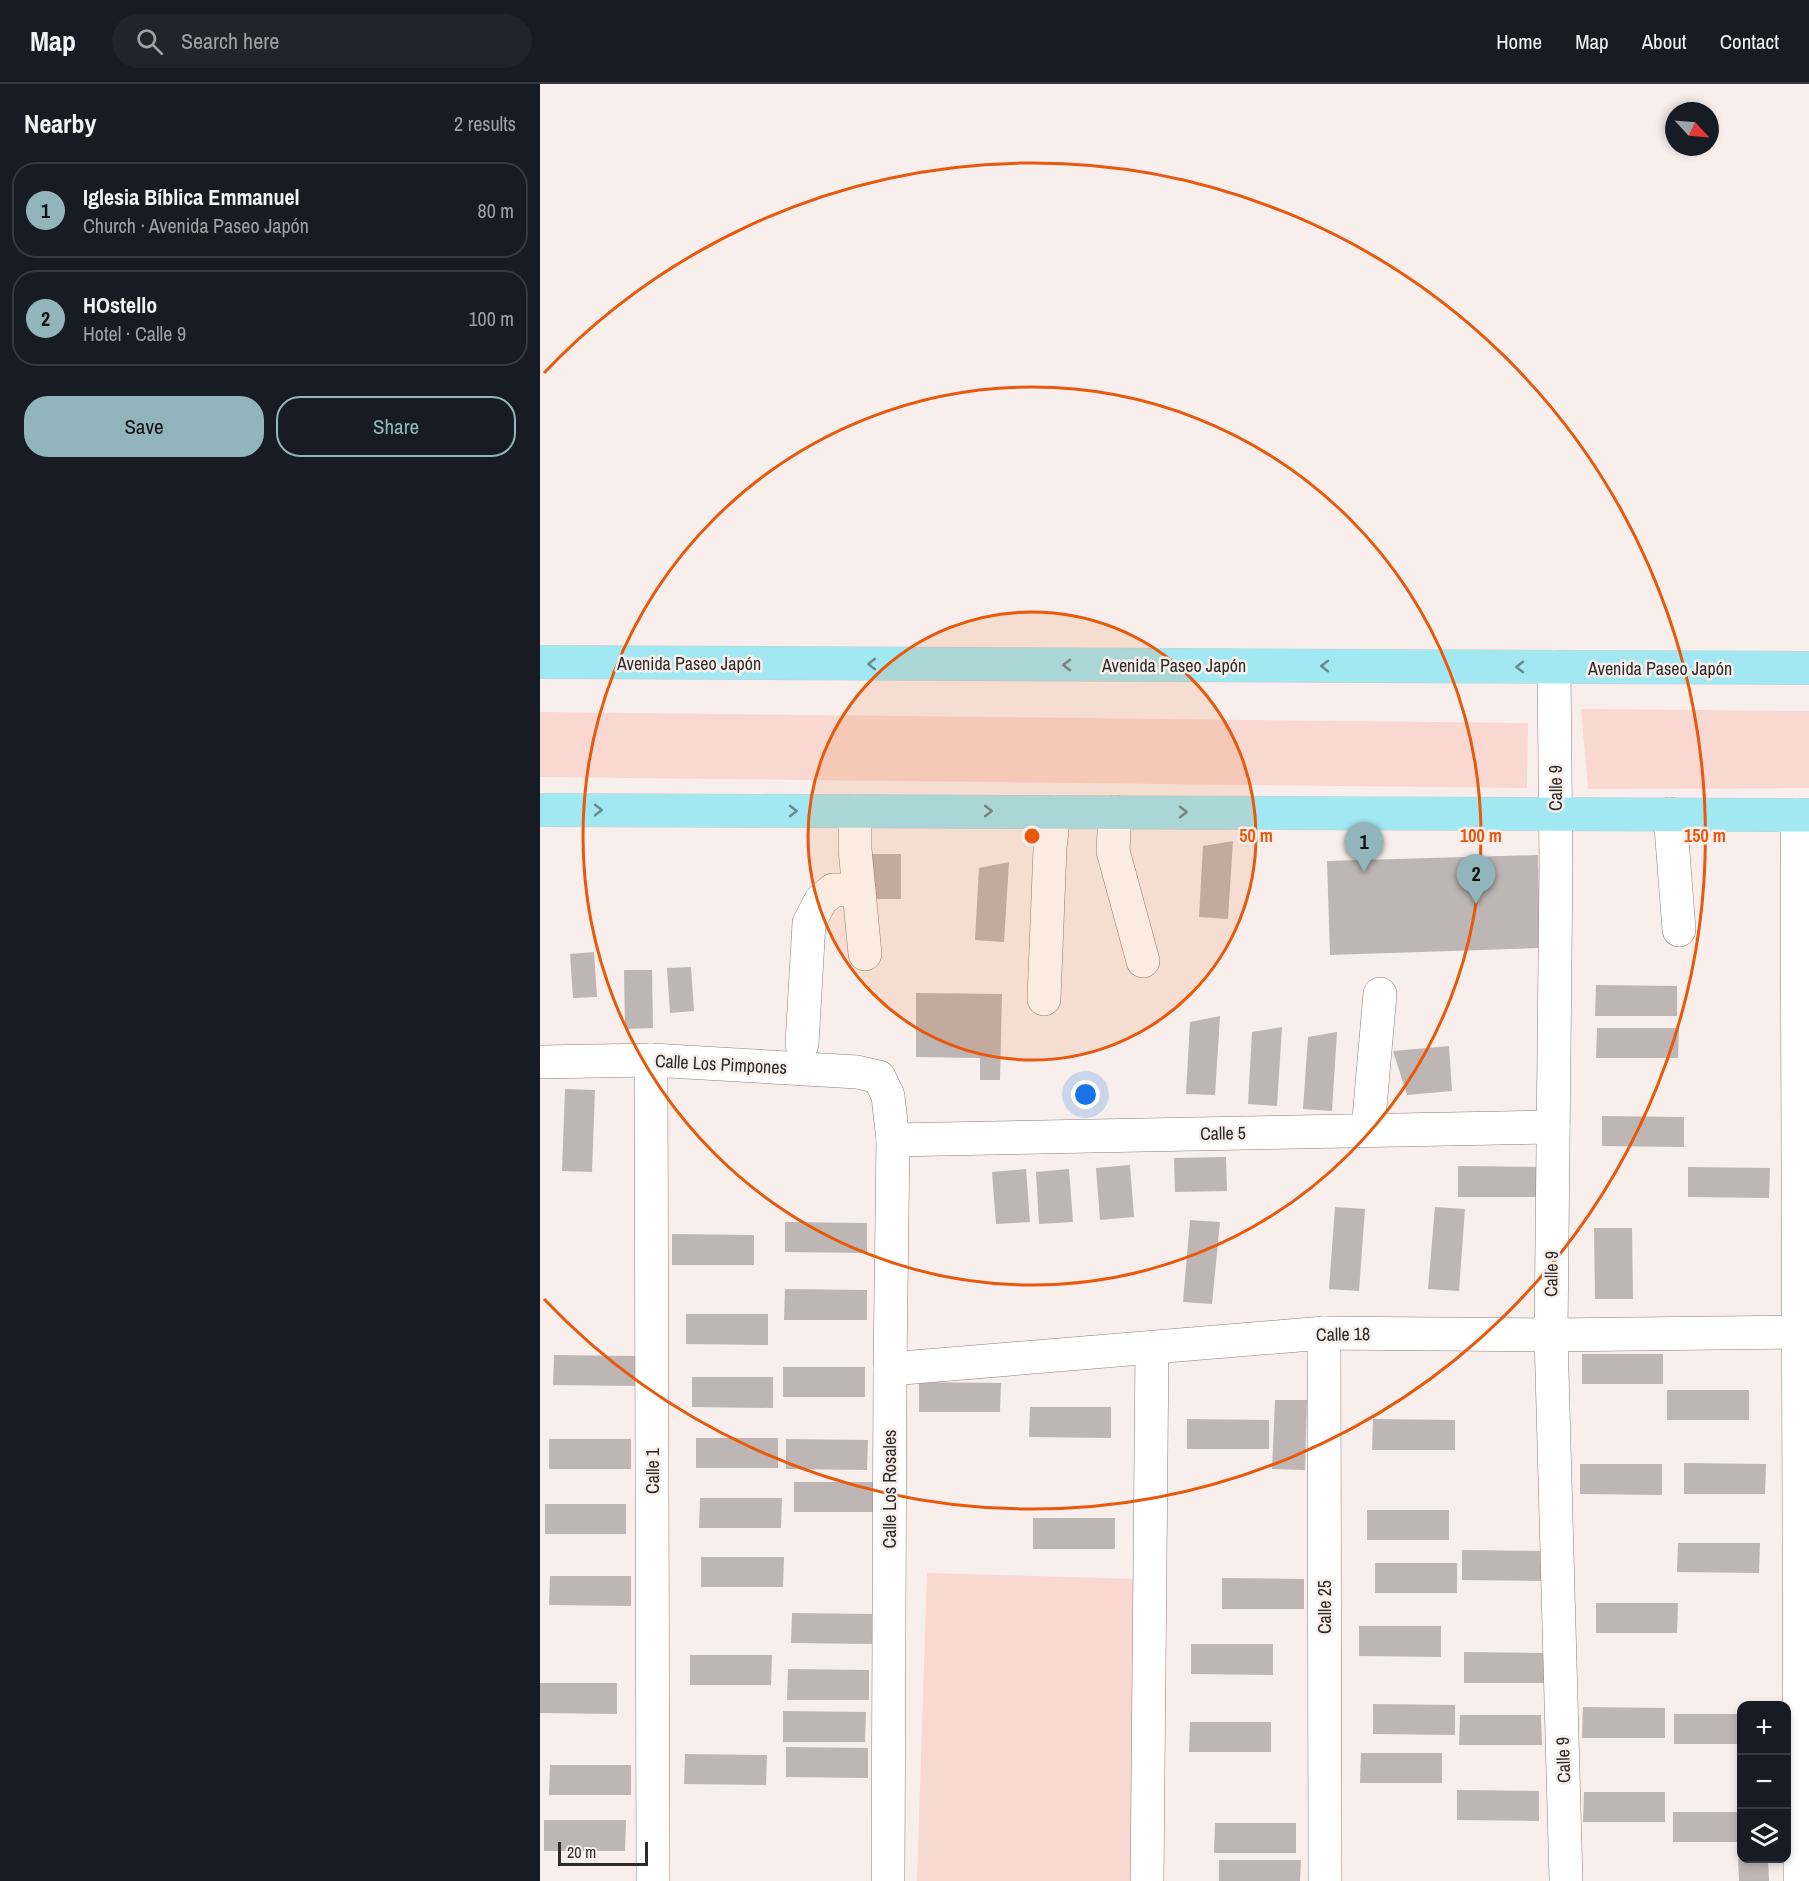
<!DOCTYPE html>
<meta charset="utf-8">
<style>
body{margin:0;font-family:"Archivo Narrow",sans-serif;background:#20242c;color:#f1f3f6}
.controls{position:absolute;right:18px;bottom:18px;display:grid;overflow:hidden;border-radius:12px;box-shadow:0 3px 9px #0003}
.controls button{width:54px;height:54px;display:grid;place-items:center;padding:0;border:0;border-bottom:2px solid #363941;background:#171b24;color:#f1f3f6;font:30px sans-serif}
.compass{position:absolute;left:1125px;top:18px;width:54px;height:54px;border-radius:50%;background:#171b24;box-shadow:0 3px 9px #0003;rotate:116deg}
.scale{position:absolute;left:18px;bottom:15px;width:90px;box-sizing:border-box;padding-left:6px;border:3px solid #2e2b2b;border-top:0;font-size:16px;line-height:21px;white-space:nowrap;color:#2e2b2b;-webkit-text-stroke:4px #f8efed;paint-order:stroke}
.you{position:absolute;left:546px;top:1011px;width:21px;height:21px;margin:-15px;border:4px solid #fff;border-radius:50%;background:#1a73e8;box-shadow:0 0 0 9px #1a73e833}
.badge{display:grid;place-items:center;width:39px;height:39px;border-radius:50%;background:#92b5bb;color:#111;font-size:20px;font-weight:700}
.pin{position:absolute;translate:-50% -50px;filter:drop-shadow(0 2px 3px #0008)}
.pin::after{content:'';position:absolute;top:32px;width:21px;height:18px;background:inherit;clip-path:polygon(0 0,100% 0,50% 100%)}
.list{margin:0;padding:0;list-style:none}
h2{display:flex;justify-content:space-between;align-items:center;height:78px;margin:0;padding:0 24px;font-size:26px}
h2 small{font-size:20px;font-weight:400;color:#9ea1a6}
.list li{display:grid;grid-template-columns:39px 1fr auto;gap:18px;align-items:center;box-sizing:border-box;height:96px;margin:0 12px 12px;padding:0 12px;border:2px solid #363941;border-radius:24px}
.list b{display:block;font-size:22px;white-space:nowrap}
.list p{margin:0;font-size:20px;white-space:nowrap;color:#9ea1a6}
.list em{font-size:20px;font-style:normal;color:#9ea1a6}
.actions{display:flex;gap:12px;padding:18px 24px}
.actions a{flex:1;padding:14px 0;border:2px solid #92b5bb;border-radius:24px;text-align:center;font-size:21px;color:#92b5bb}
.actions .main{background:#92b5bb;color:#111}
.icon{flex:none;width:33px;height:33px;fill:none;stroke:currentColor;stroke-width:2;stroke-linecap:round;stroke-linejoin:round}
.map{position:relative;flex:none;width:1269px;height:1797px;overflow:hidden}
header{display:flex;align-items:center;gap:36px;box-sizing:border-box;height:84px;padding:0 30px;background:#171b24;border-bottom:2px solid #363941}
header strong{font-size:28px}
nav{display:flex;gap:33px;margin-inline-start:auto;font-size:21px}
.search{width:420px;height:54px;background:#20242c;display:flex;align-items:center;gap:15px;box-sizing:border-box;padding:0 21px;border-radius:33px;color:#9ea1a6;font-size:22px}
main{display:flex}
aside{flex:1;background:#171b24}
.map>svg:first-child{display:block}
.green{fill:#f8d8d0}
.building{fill:#beb6b4}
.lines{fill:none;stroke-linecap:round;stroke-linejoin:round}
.minor-casing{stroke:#87807e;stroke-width:34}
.major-casing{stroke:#cdcccc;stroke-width:34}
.minor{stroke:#fff;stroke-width:33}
.major{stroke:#a2e8f2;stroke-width:33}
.oneway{stroke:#688a8e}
.ring{fill:none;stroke:#e8590c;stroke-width:3}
.labels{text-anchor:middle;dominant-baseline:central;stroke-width:5;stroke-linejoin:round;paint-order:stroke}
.street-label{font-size:18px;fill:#2e2b2b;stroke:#f8efed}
.centre{fill:#e8590c;stroke:#f8efed;stroke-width:3}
.ring-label{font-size:18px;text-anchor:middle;font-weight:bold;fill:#e8590c;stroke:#f8efed;stroke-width:5;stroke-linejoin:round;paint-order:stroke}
</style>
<header>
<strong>Map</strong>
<div class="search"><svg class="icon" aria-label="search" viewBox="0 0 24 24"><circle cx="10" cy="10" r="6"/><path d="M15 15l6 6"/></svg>Search here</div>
<nav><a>Home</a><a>Map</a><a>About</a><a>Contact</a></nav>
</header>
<main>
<aside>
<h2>Nearby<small>2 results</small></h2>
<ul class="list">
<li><span class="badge">1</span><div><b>Iglesia Bíblica Emmanuel</b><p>Church · Avenida Paseo Japón</p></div><em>80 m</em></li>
<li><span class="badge">2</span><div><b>HOstello</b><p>Hotel · Calle 9</p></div><em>100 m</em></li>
</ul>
<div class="actions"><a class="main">Save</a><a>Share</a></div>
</aside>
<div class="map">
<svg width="1269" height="1797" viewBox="0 0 1269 1797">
<rect width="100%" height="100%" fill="#f8efed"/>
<g class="green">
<path d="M1041,625L1269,627V704L1048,705Z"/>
<path d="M0,628L988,639L987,704L0,693Z"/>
<path d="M387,1489L600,1495L590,1797H377Z"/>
</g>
<g class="building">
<path d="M693,757L688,835L659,833L663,762Z"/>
<path d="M332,770H361V815H331Z"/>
<path d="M998,771L1000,864L790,871L787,777Z"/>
<path d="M469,778L464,858L435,856L439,784Z"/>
<path d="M54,868L57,913L33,914L30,870Z"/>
<path d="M151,883L154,927L130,929L127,884Z"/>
<path d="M84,886H112L113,944L85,945Z"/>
<path d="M1056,901L1137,902V932H1055Z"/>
<path d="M376,909L462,910L460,996H440V974L376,973Z"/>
<path d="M680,932L675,1011L646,1010L650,938Z"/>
<path d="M742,943L737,1022L708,1020L712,948Z"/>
<path d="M1057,944H1139L1138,974H1056Z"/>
<path d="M797,948L792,1027L763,1025L768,953Z"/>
<path d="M909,962L912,1007L867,1011L853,967Z"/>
<path d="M25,1005L55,1006L52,1088L22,1087Z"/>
<path d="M1062,1032L1144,1033V1063L1062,1062Z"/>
<path d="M686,1073L687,1107L635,1108L634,1074Z"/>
<path d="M590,1081L594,1133L560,1136L556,1084Z"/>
<path d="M918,1082L1000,1083V1113H918Z"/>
<path d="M1148,1083L1230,1084L1229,1114L1148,1113Z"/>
<path d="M486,1085L490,1138L456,1140L452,1088Z"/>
<path d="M529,1085L533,1138L499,1140L496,1088Z"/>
<path d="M795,1123L825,1125L819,1207L789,1205Z"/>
<path d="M895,1123L925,1125L919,1207L888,1205Z"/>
<path d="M650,1136L680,1138L672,1220L643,1218Z"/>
<path d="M245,1138L327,1139V1169L245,1168Z"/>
<path d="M1054,1144H1092L1093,1215H1055Z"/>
<path d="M132,1150L214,1151V1181H132Z"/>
<path d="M245,1205L327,1206V1236H244Z"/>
<path d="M146,1230H228V1261L146,1260Z"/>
<rect x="1042" y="1270" width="81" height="30"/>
<path d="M14,1271L95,1272L96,1302L13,1301Z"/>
<rect x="243" y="1283" width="82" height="30"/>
<path d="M152,1293H233V1324L152,1323Z"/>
<path d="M379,1298L461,1299L460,1328H379Z"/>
<rect x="1127" y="1306" width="82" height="30"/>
<path d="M735,1316H767L765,1386L732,1385Z"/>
<path d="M490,1323H571V1354L489,1353Z"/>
<path d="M647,1335L729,1336V1365H647Z"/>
<path d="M833,1335L915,1336V1366H832Z"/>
<rect x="156" y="1354" width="82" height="30"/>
<rect x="9" y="1355" width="82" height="30"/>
<path d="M246,1355L328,1356L327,1386L246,1385Z"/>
<path d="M1144,1379L1226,1380L1225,1410H1144Z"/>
<path d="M1040,1380H1122V1411L1040,1410Z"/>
<rect x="254" y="1398" width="82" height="30"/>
<path d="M160,1414H242L241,1444H159Z"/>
<rect x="5" y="1420" width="81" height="30"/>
<rect x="827" y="1426" width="82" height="30"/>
<rect x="493" y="1434" width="82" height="31"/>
<path d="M1138,1459H1220L1219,1489L1137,1488Z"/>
<path d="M922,1466L1004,1467L1003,1497L922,1496Z"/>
<path d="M161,1473H244L243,1503H161Z"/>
<rect x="835" y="1479" width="82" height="30"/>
<path d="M10,1492H91V1522L9,1521Z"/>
<path d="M682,1494L764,1495V1525H682Z"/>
<path d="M1056,1519H1138L1137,1549H1056Z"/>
<path d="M252,1529L334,1530L333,1560L251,1559Z"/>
<path d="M819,1542H901V1573L819,1572Z"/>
<path d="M651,1560H733V1591L651,1590Z"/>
<path d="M924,1568L1006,1569V1599H924Z"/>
<path d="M150,1571H232L231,1601H150Z"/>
<path d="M248,1585L329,1586V1616H247Z"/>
<path d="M0,1599H77V1630L0,1629Z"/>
<path d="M833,1620L915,1621V1651L833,1650Z"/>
<path d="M1043,1623L1125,1624V1654H1042Z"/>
<path d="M243,1627L326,1628L325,1658H243Z"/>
<rect x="1134" y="1630" width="68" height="30"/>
<path d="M920,1631H1001L1002,1661H919Z"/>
<path d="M650,1638H731V1668H649Z"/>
<path d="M246,1663L328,1664V1694L246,1693Z"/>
<path d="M821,1669H902V1699H820Z"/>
<path d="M145,1670L227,1671L226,1701L144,1700Z"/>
<path d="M10,1681H91V1711H9Z"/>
<path d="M917,1706L999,1707V1737L917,1736Z"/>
<path d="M1044,1708H1125V1738H1043Z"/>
<rect x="1133" y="1728" width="69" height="30"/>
<path d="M4,1736H86L85,1767H4Z"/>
<path d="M675,1739H756V1769H674Z"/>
<path d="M1228,1774L1229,1797H1199L1198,1775Z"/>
<path d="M679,1776H761L760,1797H679Z"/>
</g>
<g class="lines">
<g class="minor-casing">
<g id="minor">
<path d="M1014,583L1016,781L1011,1251L1026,1797"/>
<path d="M315,727V765L325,870"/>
<path d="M575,728L573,767L603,877"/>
<path d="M1130,730L1139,846"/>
<path d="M1257,731L1260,1797"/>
<path d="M504,915L510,764L514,728"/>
<path d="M262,960L269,839L281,816L293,806H319"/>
<path d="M111,976L113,1797"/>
<path d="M0,978L111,976L317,988L339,993L348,1012L353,1056L350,1285L348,1797"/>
<path d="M828,1046L840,910"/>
<path d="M353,1056L1013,1043"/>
<path d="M784,1249L785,1797"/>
<path d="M350,1285L784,1249L1011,1251L1258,1248"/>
<path d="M607,1797L612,1264"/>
</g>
</g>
<g class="major-casing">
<g id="major">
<path d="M0,578L1269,584"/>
<path d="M0,726L1269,731"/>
</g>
</g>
<use href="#minor" class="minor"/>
<use href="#major" class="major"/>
</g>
<defs><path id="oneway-chevron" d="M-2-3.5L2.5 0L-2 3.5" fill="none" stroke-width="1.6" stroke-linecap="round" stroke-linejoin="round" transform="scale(1.5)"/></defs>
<g class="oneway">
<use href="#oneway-chevron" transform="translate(332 580) rotate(-180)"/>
<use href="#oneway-chevron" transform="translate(527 581) rotate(-180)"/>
<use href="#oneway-chevron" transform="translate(785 582) rotate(-180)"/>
<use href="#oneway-chevron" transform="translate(980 583) rotate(-180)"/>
<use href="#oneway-chevron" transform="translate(58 726)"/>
<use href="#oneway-chevron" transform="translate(253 727)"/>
<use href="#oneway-chevron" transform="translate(448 727)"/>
<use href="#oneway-chevron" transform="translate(643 728)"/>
</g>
<circle cx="492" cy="752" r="224" fill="#e8590c" fill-opacity=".12"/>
<g class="ring">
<circle cx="492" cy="752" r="224"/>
<circle cx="492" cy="752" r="449"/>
<path d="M4 289A673 673 0 1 1 4 1215"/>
</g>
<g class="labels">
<g class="street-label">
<text x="149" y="579">Avenida Paseo Japón</text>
<text x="634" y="581">Avenida Paseo Japón</text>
<text x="1120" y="584">Avenida Paseo Japón</text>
<text transform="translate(1015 704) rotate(-90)">Calle 9</text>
<text transform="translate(181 980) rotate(3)">Calle Los Pimpones</text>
<text transform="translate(683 1049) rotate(-1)">Calle 5</text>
<text transform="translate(1011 1190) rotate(-89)">Calle 9</text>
<text transform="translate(803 1250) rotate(-1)">Calle 18</text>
<text transform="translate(112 1387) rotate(-90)">Calle 1</text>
<text transform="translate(349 1405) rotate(-90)">Calle Los Rosales</text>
<text transform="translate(784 1523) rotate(-90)">Calle 25</text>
<text transform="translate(1023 1676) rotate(-92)">Calle 9</text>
</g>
</g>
<circle cx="492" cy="752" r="9" class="centre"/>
<g class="ring-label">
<text x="716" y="758">50 m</text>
<text x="941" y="758">100 m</text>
<text x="1165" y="758">150 m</text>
</g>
</svg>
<div class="controls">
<button>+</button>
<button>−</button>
<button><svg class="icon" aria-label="layers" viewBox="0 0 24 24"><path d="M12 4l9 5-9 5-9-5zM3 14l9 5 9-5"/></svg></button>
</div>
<svg class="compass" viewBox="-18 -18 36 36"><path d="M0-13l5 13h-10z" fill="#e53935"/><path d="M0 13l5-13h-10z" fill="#9ea1a6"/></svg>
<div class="scale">20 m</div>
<div class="you"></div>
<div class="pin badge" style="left:824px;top:788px">1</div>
<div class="pin badge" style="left:936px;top:820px">2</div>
</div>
</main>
